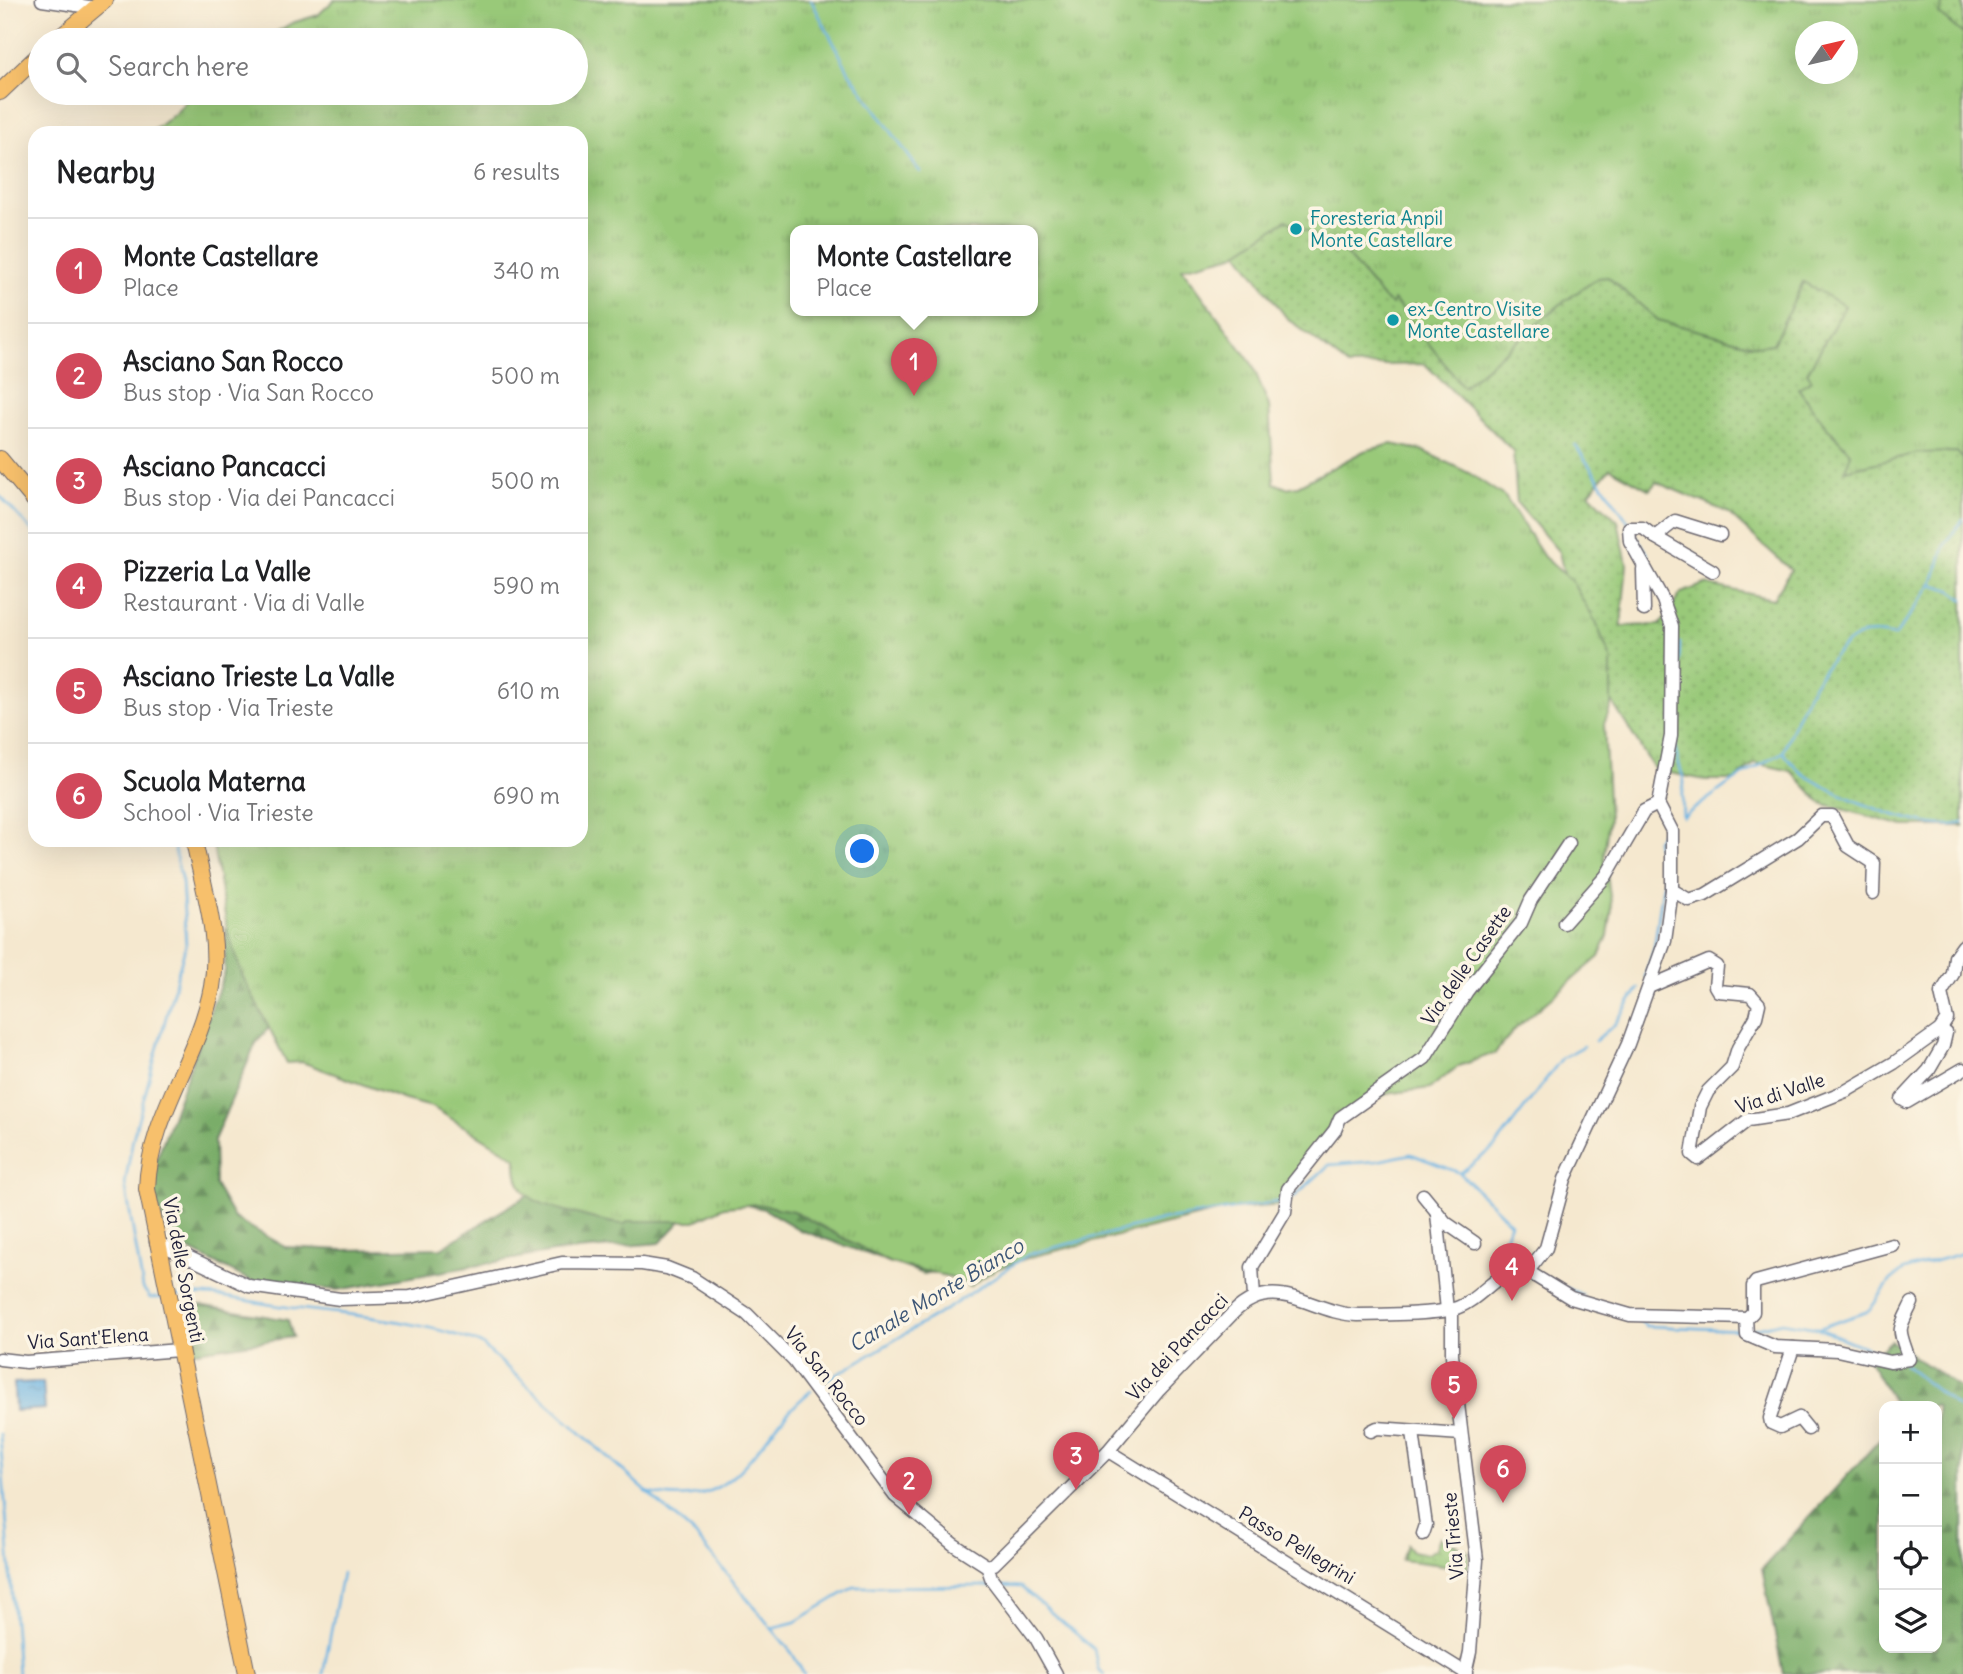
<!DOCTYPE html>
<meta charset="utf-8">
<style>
body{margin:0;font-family:Delius,sans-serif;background:#f2f2f2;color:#202124}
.controls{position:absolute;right:21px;bottom:21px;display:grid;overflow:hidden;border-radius:14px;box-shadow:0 7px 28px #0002}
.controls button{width:63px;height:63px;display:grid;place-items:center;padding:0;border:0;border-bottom:2px solid #e0e0e0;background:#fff;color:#202124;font:35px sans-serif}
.compass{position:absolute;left:1795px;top:21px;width:63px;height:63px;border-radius:50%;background:#fff;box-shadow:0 7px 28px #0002;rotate:56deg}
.you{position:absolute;left:863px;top:852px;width:24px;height:24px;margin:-18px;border:5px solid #fff;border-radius:50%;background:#1a73e8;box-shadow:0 0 0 10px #1a73e833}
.badge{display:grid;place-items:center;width:46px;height:46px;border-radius:50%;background:#d1495b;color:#fff;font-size:23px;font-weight:700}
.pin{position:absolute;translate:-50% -58px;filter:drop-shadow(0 2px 4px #0008)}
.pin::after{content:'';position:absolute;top:37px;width:24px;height:21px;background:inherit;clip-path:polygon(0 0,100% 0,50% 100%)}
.popup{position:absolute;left:790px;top:225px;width:248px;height:91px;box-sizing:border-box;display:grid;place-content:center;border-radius:14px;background:#fff;filter:drop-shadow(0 2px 5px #0005);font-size:23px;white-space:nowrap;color:#757577}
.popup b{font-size:26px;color:#202124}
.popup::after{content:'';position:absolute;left:50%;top:100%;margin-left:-14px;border:14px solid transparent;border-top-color:#fff}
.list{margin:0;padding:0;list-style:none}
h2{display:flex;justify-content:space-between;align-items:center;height:91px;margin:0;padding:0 28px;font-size:30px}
h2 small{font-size:23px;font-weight:400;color:#757577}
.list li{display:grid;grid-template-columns:46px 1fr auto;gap:21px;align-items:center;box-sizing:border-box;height:105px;padding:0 28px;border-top:2px solid #e0e0e0}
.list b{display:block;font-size:26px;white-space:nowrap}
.list p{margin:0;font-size:23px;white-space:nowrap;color:#757577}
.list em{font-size:23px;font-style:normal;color:#757577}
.icon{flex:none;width:38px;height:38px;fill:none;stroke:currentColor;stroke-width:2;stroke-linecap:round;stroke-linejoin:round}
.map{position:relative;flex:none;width:1963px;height:1674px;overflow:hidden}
.search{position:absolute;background:#fff;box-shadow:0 7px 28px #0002;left:28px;top:28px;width:560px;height:77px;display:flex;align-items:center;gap:18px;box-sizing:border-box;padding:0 24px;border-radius:38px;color:#757577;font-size:26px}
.panel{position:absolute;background:#fff;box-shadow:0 7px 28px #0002;left:28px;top:126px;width:560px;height:721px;border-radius:21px}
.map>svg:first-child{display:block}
.grass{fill:url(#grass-dots);stroke:#5e765a;stroke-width:2;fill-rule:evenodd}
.forest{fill:url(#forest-firs);stroke:#4e6852;stroke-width:2}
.park{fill:url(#park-tufts);stroke:#5e765a;stroke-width:2;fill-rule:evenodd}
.water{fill:url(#water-ripples);stroke:#466a8f;stroke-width:2}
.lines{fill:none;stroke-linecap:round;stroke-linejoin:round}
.stream{stroke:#6bb3e3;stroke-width:2.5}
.minor-casing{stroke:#6c676f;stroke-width:15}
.major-casing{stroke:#6c676f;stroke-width:18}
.minor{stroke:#fff;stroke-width:12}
.major{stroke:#f7c06c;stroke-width:16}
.culture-dot{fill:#0f9aa8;stroke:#fcf5e5;stroke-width:2.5}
.labels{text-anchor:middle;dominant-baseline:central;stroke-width:7;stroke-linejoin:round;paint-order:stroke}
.culture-label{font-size:19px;fill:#0d838f;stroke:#fcf5e5;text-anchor:start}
.street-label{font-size:19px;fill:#22223b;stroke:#fcf5e5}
.water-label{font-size:21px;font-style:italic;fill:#3c5576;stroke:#fcf5e5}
</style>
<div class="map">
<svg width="1963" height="1674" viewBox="0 0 1963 1674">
<defs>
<pattern id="grass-dots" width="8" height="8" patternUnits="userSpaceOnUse" patternTransform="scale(1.75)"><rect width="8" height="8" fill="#99c979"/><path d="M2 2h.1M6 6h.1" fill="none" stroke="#84ac6a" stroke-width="1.8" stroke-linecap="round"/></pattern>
<pattern id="forest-firs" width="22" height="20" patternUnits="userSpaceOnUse" patternTransform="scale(1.75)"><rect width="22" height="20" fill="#7aad69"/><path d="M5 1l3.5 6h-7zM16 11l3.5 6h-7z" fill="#648c58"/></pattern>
<pattern id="park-tufts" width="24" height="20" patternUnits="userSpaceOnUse" patternTransform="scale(1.75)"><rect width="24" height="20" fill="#99c979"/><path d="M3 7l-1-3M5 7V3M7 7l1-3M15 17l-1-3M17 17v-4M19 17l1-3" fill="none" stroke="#84ac6a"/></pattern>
<pattern id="water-ripples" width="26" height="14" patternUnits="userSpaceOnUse" patternTransform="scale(1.75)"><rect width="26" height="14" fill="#6bb3e3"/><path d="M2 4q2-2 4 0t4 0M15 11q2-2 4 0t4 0" fill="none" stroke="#5891b9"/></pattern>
</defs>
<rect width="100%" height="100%" fill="#fcf5e5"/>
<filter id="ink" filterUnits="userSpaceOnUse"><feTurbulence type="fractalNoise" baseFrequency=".0143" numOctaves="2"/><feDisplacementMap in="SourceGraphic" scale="14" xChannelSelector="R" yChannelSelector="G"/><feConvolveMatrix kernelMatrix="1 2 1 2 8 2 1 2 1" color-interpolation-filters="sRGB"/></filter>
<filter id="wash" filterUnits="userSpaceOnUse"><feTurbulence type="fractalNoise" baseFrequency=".00686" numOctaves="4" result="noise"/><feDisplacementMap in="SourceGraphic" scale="28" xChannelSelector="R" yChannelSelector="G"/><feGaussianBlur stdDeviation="1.57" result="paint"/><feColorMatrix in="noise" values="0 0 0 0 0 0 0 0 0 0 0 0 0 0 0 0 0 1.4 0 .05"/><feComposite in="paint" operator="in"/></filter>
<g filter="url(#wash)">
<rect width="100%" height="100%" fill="#f5e8cf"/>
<g class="grass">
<path d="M782,0H1963V826H1903L1821,803L1791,771L1755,763L1735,780H1705L1655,770L1583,656L1559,552L1517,503L1513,451L1425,364L1348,366L1286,317L1208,212L795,230V310L932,374L581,218ZM1806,32H1848V74H1806ZM1610,468L1650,490L1656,482L1727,512L1791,570L1773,599L1705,584L1681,593L1660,625L1621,626L1627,564L1618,521L1589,493Z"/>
<path d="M1440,1537L1468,1551V1568L1401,1560L1407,1545L1412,1551L1427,1554L1436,1549Z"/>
</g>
<g class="forest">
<path d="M246,922L294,997L256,1043L214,1140L215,1185L234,1218L286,1247L343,1250L441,1248L539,1188L608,1052L1045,1244L924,1274L800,1230L764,1209L721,1199L685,1217L660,1243L553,1252L338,1290L253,1282L187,1249L166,1226L155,1202L156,1161L225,971L226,928Z"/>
<path d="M193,1304L288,1320L293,1337L190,1352L180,1306Z"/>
<path d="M1891,1341L1963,1390V1674H1783L1762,1569L1884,1435V1648H1937V1406H1896L1869,1361Z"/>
</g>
<path class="park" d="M334,0H1944L1939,14L1963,34V459L1957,452L1919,453L1845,470L1851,454L1849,451L1826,426L1798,388L1812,380L1807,373L1845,306L1803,282L1773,344L1757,346L1658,320L1608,277L1598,278L1562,303L1463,387L1394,300L1392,305L1384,299L1345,253L1286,220L1234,255L1182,268L1252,364L1269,406L1274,483L1286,488L1298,486L1364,451L1392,444L1421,450L1469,473L1505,497L1544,557L1571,580L1596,623L1611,659V706L1604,724L1609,819L1604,855L1612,909L1608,936L1599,957L1514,1030L1495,1053L1459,1066L1430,1088L1386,1094L1330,1127L1283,1205L1229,1209L1030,1257L996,1269L969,1287L959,1279L890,1263L793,1211L758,1204L724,1207L695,1221H628L625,1224C604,1223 585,1216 566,1211C535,1202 514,1197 516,1158L432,1107L405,1100L302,1062L287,1063L243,977L228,933L212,840H581V133H150L177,112L192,93H576V40H263L292,23L318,15ZM1806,32H1848V74H1806ZM795,230H1033V310H795Z"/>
<path class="water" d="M43,1382L45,1409L15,1411L14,1383Z"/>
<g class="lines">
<g class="stream">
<path d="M811,0L849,72L920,172"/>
<path d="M581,421L587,416"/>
<path d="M1575,445L1629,523"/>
<path d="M0,496L35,534"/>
<path d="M1635,535L1647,553L1648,562"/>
<path d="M1932,584L1951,590L1963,599"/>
<path d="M1678,689L1680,643"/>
<path d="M1675,744C1675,758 1684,775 1684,783C1682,795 1682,804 1683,817"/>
<path d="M1783,752C1796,717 1822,656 1857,637C1868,631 1883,633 1895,636L1932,584L1945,545L1963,519"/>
<path d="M1783,752C1790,760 1797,770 1805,775C1836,796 1927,834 1963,823"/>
<path d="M1683,817L1730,783L1783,752"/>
<path d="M1645,977L1654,949L1664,878L1656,840L1663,831"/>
<path d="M1595,1041L1615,1024L1639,988"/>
<path d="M1460,1173L1495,1147L1562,1058L1584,1046"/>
<path d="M1293,1198L1329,1165L1377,1161L1411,1154L1460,1173L1511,1223L1502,1243L1508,1257L1517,1264"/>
<path d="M1566,1288L1583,1295"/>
<path d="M176,1296C210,1291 245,1301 279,1306C343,1315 422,1319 481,1344L695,1535L792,1653L804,1674"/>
<path d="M163,1298H150L143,1288L125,1184L133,1138L186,944L182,882L172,840"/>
<path d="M1639,1320L1646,1326L1742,1330"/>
<path d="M1819,1328L1869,1311L1891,1280L1904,1270L1963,1253"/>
<path d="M1752,1329L1782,1322L1817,1328L1882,1354"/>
<path d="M1904,1365L1963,1411"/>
<path d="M816,1387L950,1307L1029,1254L1162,1220L1283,1201"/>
<path d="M0,1434L18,1674"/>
<path d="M646,1492C740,1517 751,1438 811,1391"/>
<path d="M1002,1586L1021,1587L1094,1649L1098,1669L1104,1674"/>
<path d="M771,1628L795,1622L854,1587L992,1586"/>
<path d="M323,1674L342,1573"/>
</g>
</g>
</g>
<g filter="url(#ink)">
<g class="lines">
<g class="minor-casing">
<g id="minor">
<path d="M42,0L96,8"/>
<path d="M1655,537L1713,571"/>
<path d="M1643,569L1644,610"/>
<path d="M1672,890L1689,900L1705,895L1798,838L1821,816H1832L1848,846L1874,863L1873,893"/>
<path d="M1564,923L1606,876L1644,811L1658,804"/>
<path d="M1651,986L1709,961L1717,966L1715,986L1718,991L1750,994L1759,1004L1756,1017L1738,1048L1732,1067L1708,1091L1700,1107L1692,1154L1698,1159L1748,1120L1788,1114L1846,1091L1894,1063L1940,1030L1946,1033L1943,1046L1929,1070L1902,1099L1907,1102L1963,1069"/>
<path d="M1940,1030L1947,1019L1941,993L1953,974L1955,957L1963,946"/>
<path d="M1423,1195L1446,1223L1475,1243"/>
<path d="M1437,1214L1447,1310"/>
<path d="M156,1242L249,1286L340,1299L410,1297L562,1263L642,1264L667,1268L692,1278L747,1314L794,1361L895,1496L953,1544L987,1566L992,1580L1036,1638L1056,1674"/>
<path d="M1528,1271L1546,1248L1565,1179L1628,1044L1665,941L1672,890V831L1658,804L1671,736L1672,626L1663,600L1630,541L1629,528H1643L1655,537L1675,521L1720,535"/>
<path d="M1254,1297L1252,1267L1285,1212L1288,1189L1335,1130L1340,1118L1425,1058L1467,991L1521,923L1531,900L1569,843"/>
<path d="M1452,1310V1355L1477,1560L1470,1652L1465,1674"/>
<path d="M1746,1318L1747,1335L1775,1347L1837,1350L1890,1362L1909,1359C1898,1326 1897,1333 1912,1303"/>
<path d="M1793,1348L1770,1418L1771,1423L1780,1427L1799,1418L1808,1429"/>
<path d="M0,1359L26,1362L179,1350"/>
<path d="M1371,1431L1377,1428L1461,1434"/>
<path d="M1413,1432L1426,1525L1423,1534"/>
<path d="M1108,1451L1466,1673"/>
<path d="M987,1566L994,1564L1108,1451L1159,1390L1233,1313C1276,1271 1311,1314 1358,1315C1378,1315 1436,1314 1453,1309C1479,1302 1495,1272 1522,1268L1571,1298L1630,1315L1747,1318L1753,1312V1286L1756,1282L1892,1245"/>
</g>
</g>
<g class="major-casing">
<g id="major">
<path d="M57,40L105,0"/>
<path d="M0,92L40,54"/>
<path d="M0,459L35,501"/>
<path d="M194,840C203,888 221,938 212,987C199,1057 149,1116 147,1189L247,1674"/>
</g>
</g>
<use href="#minor" class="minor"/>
<use href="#major" class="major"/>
</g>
</g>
<g class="culture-dot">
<circle cx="1296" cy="229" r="7"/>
<circle cx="1393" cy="320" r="7"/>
</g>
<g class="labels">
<g class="culture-label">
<text x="1310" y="218">Foresteria Anpil<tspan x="1310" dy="22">Monte Castellare</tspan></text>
<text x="1407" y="309">ex-Centro Visite<tspan x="1407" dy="22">Monte Castellare</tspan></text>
</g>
<g class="street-label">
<text transform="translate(1466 965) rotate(-55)">Via delle Casette</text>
<text transform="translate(1780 1093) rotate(-18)">Via di Valle</text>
<text transform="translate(184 1270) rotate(79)">Via delle Sorgenti</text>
<text transform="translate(88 1338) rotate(-4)">Via Sant'Elena</text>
<text transform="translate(1177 1347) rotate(-47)">Via dei Pancacci</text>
<text transform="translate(827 1376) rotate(51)">Via San Rocco</text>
<text transform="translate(1453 1536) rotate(-95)">Via Trieste</text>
<text transform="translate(1297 1545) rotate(31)">Passo Pellegrini</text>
</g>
<g class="water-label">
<text transform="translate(936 1295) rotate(-31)">Canale Monte Bianco</text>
</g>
</g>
</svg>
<div class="controls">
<button>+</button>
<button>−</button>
<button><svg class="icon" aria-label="locate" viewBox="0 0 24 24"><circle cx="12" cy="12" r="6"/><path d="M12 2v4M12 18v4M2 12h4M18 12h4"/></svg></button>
<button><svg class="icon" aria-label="layers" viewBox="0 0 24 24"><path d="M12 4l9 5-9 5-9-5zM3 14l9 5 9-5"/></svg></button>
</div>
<svg class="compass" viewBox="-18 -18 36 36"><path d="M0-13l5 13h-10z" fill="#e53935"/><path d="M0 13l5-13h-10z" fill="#757577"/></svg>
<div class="you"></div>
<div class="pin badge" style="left:914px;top:396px">1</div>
<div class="popup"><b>Monte Castellare</b>Place</div>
<div class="pin badge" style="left:909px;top:1515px">2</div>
<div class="pin badge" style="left:1076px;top:1490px">3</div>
<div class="pin badge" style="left:1512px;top:1301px">4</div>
<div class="pin badge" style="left:1454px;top:1419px">5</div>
<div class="pin badge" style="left:1503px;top:1503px">6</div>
<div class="search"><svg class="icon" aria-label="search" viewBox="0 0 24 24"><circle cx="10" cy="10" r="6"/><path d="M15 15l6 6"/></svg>Search here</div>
<section class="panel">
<h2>Nearby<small>6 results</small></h2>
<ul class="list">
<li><span class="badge">1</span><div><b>Monte Castellare</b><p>Place</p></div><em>340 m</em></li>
<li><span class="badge">2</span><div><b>Asciano San Rocco</b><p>Bus stop · Via San Rocco</p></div><em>500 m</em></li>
<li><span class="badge">3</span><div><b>Asciano Pancacci</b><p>Bus stop · Via dei Pancacci</p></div><em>500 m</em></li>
<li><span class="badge">4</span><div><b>Pizzeria La Valle</b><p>Restaurant · Via di Valle</p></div><em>590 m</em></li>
<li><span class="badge">5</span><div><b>Asciano Trieste La Valle</b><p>Bus stop · Via Trieste</p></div><em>610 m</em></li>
<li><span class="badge">6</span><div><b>Scuola Materna</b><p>School · Via Trieste</p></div><em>690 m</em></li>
</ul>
</section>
</div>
